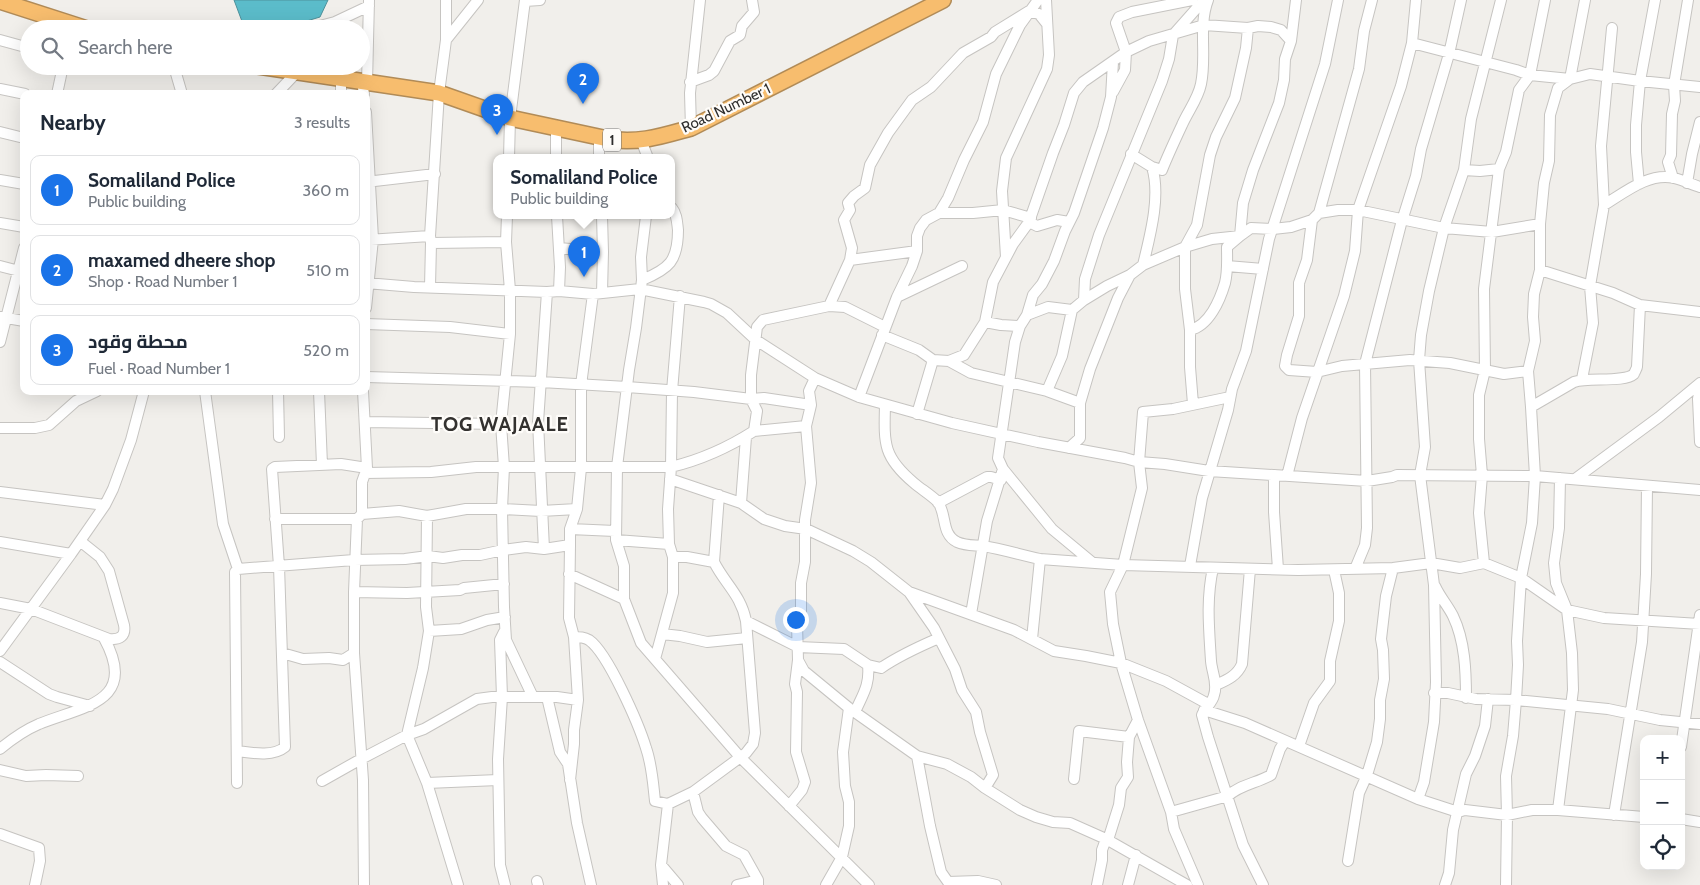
<!DOCTYPE html>
<meta charset="utf-8">
<style>
body{margin:0;font-family:Cabin,Cairo,sans-serif;background:#f2f2f3;color:#1f2937}
.controls{position:absolute;right:15px;bottom:15px;display:grid;overflow:hidden;border-radius:10px;box-shadow:0 5px 20px #0002}
.controls button{width:45px;height:45px;display:grid;place-items:center;padding:0;border:0;border-bottom:1px solid #e0e1e3;background:#fff;color:#1f2937;font:25px sans-serif}
.you{position:absolute;left:795px;top:619px;width:18px;height:18px;margin:-12px;border:4px solid #fff;border-radius:50%;background:#1a73e8;box-shadow:0 0 0 8px #1a73e833}
.badge{display:grid;place-items:center;width:32px;height:32px;border-radius:50%;background:#1a73e8;color:#fff;font-size:16px;font-weight:700}
.pin{position:absolute;translate:-50% -41px;filter:drop-shadow(0 1px 2px #0008)}
.pin::after{content:'';position:absolute;top:26px;width:18px;height:15px;background:inherit;clip-path:polygon(0 0,100% 0,50% 100%)}
.popup{position:absolute;left:493px;top:154px;width:182px;height:65px;box-sizing:border-box;display:grid;place-content:center;border-radius:10px;background:#fff;filter:drop-shadow(0 1px 4px #0005);font-size:16px;white-space:nowrap;color:#747a83}
.popup b{font-size:19px;color:#1f2937}
.popup::after{content:'';position:absolute;left:50%;top:100%;margin-left:-10px;border:10px solid transparent;border-top-color:#fff}
.list{margin:0;padding:0;list-style:none}
h2{display:flex;justify-content:space-between;align-items:center;height:65px;margin:0;padding:0 20px;font-size:21px}
h2 small{font-size:16px;font-weight:400;color:#747a83}
.list li{display:grid;grid-template-columns:32px 1fr auto;gap:15px;align-items:center;box-sizing:border-box;height:70px;margin:0 10px 10px;padding:0 10px;border:1px solid #e0e1e3;border-radius:10px}
.list b{display:block;font-size:19px;white-space:nowrap}
.list p{margin:0;font-size:16px;white-space:nowrap;color:#747a83}
.list em{font-size:16px;font-style:normal;color:#747a83}
.icon{flex:none;width:28px;height:28px;fill:none;stroke:currentColor;stroke-width:2;stroke-linecap:round;stroke-linejoin:round}
.map{position:relative;flex:none;width:1700px;height:885px;overflow:hidden}
.search{position:absolute;background:#fff;box-shadow:0 5px 20px #0002;left:20px;top:20px;width:350px;height:55px;display:flex;align-items:center;gap:12px;box-sizing:border-box;padding:0 18px;border-radius:28px;color:#747a83;font-size:19px}
.panel{position:absolute;background:#fff;box-shadow:0 5px 20px #0002;left:20px;top:90px;width:350px;height:305px;border-radius:10px}
.map>svg:first-child{display:block}
.water{fill:#5bbcca;stroke:#4e919b}
.lines{fill:none;stroke-linecap:round;stroke-linejoin:round}
.minor-casing{stroke:#c6c4c1;stroke-width:12}
.highway-casing{stroke:#b18b57;stroke-width:18}
.minor{stroke:#fff;stroke-width:10}
.highway{stroke:#f7bd6e;stroke-width:15}
.labels{text-anchor:middle;stroke-width:4.5;stroke-linejoin:round;paint-order:stroke}
.shield{fill:#fefcf9;stroke:#6d6c6a;stroke-width:1}
.shield-label{font-size:14px;font-weight:bold;fill:#2f2e2d}
.street-label{font-size:15px;fill:#2f2e2d;stroke:#fefcf9}
.district-label{font-size:20px;font-weight:bold;letter-spacing:1px;fill:#33312f;stroke:#fefcf9}
</style>
<div class="map">
<svg width="1700" height="885" viewBox="0 0 1700 885">
<rect width="100%" height="100%" fill="#f1efeb"/>
<path class="water" d="M234,0H328L320,17L300,23L292,28L243,24Z"/>
<g class="lines">
<defs>
<path id="minor" d="M446,0V40
M1372,0L1364,31L1359,69L1319,213L1312,220L1307,260L1299,283V316L1287,355L1285,366L1289,370L1317,372L1342,366L1410,360L1450,363L1504,374L1528,371L1531,407L1574,382C1588,377 1624,383 1634,374C1634,373 1637,368 1637,367L1640,305
M1585,0L1570,79L1558,88L1550,115L1549,161L1544,183L1540,224V270L1613,293L1640,305L1700,312
M525,1L540,0
M308,29L335,22L369,6
M0,40L29,48
M1291,41L1296,0
M1412,43L1516,70L1530,75L1570,79L1590,74L1640,81L1700,87
M175,70L182,94
M341,79V94
M362,82L364,94
M690,82L709,75L714,71L730,41L740,35L742,26L754,12L752,0
M367,83L369,0
M0,89L25,94
M1113,92L1125,70L1126,52L1149,41L1204,25L1248,28L1258,26L1271,27L1281,30L1291,41L1285,59L1284,80L1279,103L1253,170L1243,203L1240,236L1227,247C1227,259 1228,271 1225,283C1220,300 1209,326 1190,330
M57,94L63,66
M276,94L297,72
M366,112L373,239L366,308
M556,127V158
M691,128L690,93L700,0
M0,132L24,138
M599,137V158
M641,140L648,158
M1131,154L1152,167L1162,170C1168,155 1175,140 1182,125C1188,111 1198,99 1201,84C1207,56 1198,26 1208,0
M509,158L510,118L525,0
M1464,170L1480,171L1499,169L1506,152L1519,90L1530,75L1545,0
M1673,178L1668,162L1671,155L1672,114L1675,101L1674,85L1688,0
M0,180L24,184
M366,182L435,174
M1687,183L1692,154L1700,122
M1639,184L1636,152V125L1640,81L1655,0
M1604,205C1624,193 1649,172 1674,178C1682,180 1691,184 1700,187
M939,213H973L1003,210L1031,218
M1319,213L1338,210H1358L1444,228L1492,232L1540,224
M507,216L506,242L510,290V334L501,424L504,467L502,509L504,607L506,640L533,697
M557,216L560,267L559,291
M602,216L603,252L602,293
M1029,222L1037,226L1057,220L1069,222
M0,223L24,227
M430,236L439,93L446,40L478,0
M367,240L430,236L431,243L506,242
M559,248L603,252
M1006,257L1002,191L1006,158L1047,69L1049,55L1046,0
M850,260L917,251
M1143,265C1150,236 1161,196 1152,167
M0,266L23,272
M1227,266L1263,269
M642,280C669,269 678,261 678,230C677,222 677,214 672,208
M366,283L414,287L547,292L559,291L593,294L640,289L704,302L711,304L727,313L756,340L815,378L859,397L952,423L1038,442L1125,458L1139,462L1165,464L1209,471L1367,481L1392,477L1397,475L1535,476L1700,490
M430,287L431,243
M897,297L962,266
M1084,300L1107,286L1130,275L1143,265L1185,247L1212,239L1240,236L1251,228L1273,229L1291,227L1312,220
M829,306L850,260L852,248L844,220L850,210L848,203L854,196L865,188L870,165L888,133L912,100L931,87L963,53L991,37L995,32L1029,11L1039,14L1047,24
M1027,315L1048,307L1072,310
M1,317L24,321
M985,322L1001,325L1020,326
M366,324L450,327L510,334
M882,335L919,350L933,360L949,361L971,373L1047,391L1080,403
M0,342L24,248
M949,361L964,355L985,322L993,282L1013,244L1029,222L1053,153L1064,125L1074,93L1083,82L1126,52L1116,23L1119,17L1132,12L1192,0
M1528,371L1535,341L1533,317L1534,294L1540,270
M366,377L541,382L627,387L694,392L751,399L764,398L811,405
M1582,379L1593,323L1590,286L1604,205L1601,146L1612,28
M1700,388L1698,399L1700,442
M205,391L223,524L238,569
M278,391L279,437
M319,391L322,465
M363,391L367,468L362,482V514L357,519L354,592V653L363,780L364,885
M1047,391L1062,356L1072,310L1084,300L1085,279L1099,235L1162,81L1169,59L1173,35L1204,0
M859,397L897,297L912,266L917,251V236L920,228L926,220L939,213L948,198L964,160L983,122L996,74L1020,25L1038,0
M1193,404L1190,367V330L1185,289V247L1197,225L1210,155L1216,137L1235,98L1246,48L1248,28
M885,405C884,444 883,457 914,483C921,489 931,495 938,502C947,515 941,534 957,542C966,546 974,545 983,546C1002,549 1021,555 1040,559
M917,414L933,360
M365,422L501,424
M0,428H35L49,425L76,401L97,391
M754,431L806,426
M1069,448L1080,438V403L1090,369L1118,298L1130,275
M365,473L431,472L476,467H671C700,460 729,447 754,431L757,411L751,399V375L757,327L763,320L829,306L845,307L885,327
M1274,475V512L1278,569
M1287,476L1302,418L1344,296L1355,251L1358,210L1401,86L1412,43L1416,0
M670,479L741,503L764,519L785,526L806,529L853,551L871,562L909,592L934,628L955,669L962,690L976,712L980,732L993,775L985,788
M1575,479L1659,417L1700,383
M0,492L105,505
M741,503L746,437
M938,503L987,477H991L1001,480
M362,514L399,511L427,516L466,509H502L541,511L577,509
M427,516L426,607L429,631L423,668L407,735L427,783L458,885
M275,519H357
M570,529L615,531
M616,540L669,544
M0,542L71,554
M544,549L538,422L547,292
M673,557H687L714,562C725,584 741,595 746,621L798,647L844,649L868,665
M714,562L719,495
M1093,563L1052,529L1003,469L998,458L1015,342L1020,326L1027,315L1033,295L1042,284L1054,261L1065,231L1074,213L1103,128L1111,97L1113,62
M1484,563L1479,513L1482,475L1479,439V395L1485,370L1484,289L1499,169
M1190,566L1202,498L1228,410L1232,389L1246,351L1269,239L1325,64L1338,0
M1213,568C1206,600 1209,628 1211,661C1212,673 1218,683 1214,695C1213,702 1205,708 1202,715L1208,737L1243,845L1263,885
M1355,569L1365,545L1367,528L1365,364L1401,224L1416,176L1421,149L1449,54L1461,0
M569,574L624,599L641,643L740,757L869,885
M1435,586C1440,597 1448,606 1453,616C1465,641 1466,671 1466,698
M354,592L407,593L460,590L464,588L504,584
M909,592L1014,630L1054,651L1086,656L1121,663L1166,681L1208,704
M624,599V566L616,540L617,467L629,370L636,328L642,280L641,257L646,216
M0,603L31,609L109,639C120,640 126,636 124,625L109,571L100,557L80,541
M971,614L987,521L1003,469
M429,631L461,629L487,620L505,617
M504,632L500,640L502,697L498,759L500,865L505,885
M662,634L680,636L707,642L747,638
M574,637C580,637 584,637 589,640C608,653 639,725 646,748C652,765 653,783 655,801L668,804L661,865L663,885
M1032,639L1040,559L1123,565L1298,570L1393,568L1431,563L1460,568L1484,563L1521,578L1567,610L1604,618L1700,624
M0,651L71,554L105,505L113,489L131,440L144,391
M282,653L303,659L329,658L343,660L354,653
M655,659L673,593V557L669,544L668,509L671,467L672,391L680,296
M798,660L804,671L849,708L917,756L947,764L971,777L985,788L1020,810L1036,817L1053,822L1070,823L1106,839L1187,885
M0,662L49,694L57,697L90,706
M1216,685C1227,680 1237,676 1242,664L1250,569
M1434,693H1448L1476,699L1516,700L1608,709L1660,720L1700,724
M547,697L560,752L568,764L577,823L591,885
M1204,710L1245,723L1418,799L1458,812L1465,810L1507,815L1532,810H1558L1644,817
M855,712C863,694 870,685 868,665L881,668C900,655 918,647 939,638
M1299,746L1314,703L1330,681V661L1339,621V593L1334,570
M1681,747L1700,615
M0,749C12,739 25,730 39,724C84,706 139,702 104,638
M237,751C252,753 273,757 285,747L279,566L272,469L275,467L341,464L367,468
M917,756L930,826L941,872L948,882L978,881L996,885
M0,770L26,776L46,775L78,776
M1074,779L1079,731L1129,737
M570,780L574,744V730L578,700L574,637L569,618L570,545V529L577,509L581,468V385L593,294
M322,781L361,759L407,735L424,729L477,699L492,697H557L578,700
M237,783L235,572L238,569L354,560L405,559L428,556L443,558L462,555H480L503,550L526,547L544,549L570,545
M427,783L498,780
M693,792L698,812L702,818L726,846L744,855L758,880V885
M1418,799L1424,782L1434,722L1436,682L1434,585L1420,475L1425,447L1419,360L1421,335L1429,291L1444,228L1464,170L1471,119L1501,0
M668,804L693,792L746,753L753,744L755,733L746,621
M789,806L802,790L805,782L796,752L797,692L795,684L798,660L797,624L801,611V583L805,562V520L811,483L806,426L811,405L809,391L815,378
M1558,810L1573,690L1572,653L1567,610L1556,583L1554,563L1559,528L1560,478
M1171,812L1228,796C1239,785 1257,783 1271,775L1280,749L1285,741
M1614,815L1642,642L1646,574L1647,486
M1681,819L1700,822
M0,834L39,848L40,861L35,885
M1108,840L1119,805L1121,788L1128,777L1127,762L1129,737L1138,720
M1348,861L1359,793L1367,775L1377,742L1380,719V700L1384,679L1383,650L1381,639L1386,596L1393,568
M661,865L678,885
M537,881L538,885
M737,885L758,880
M826,885L842,857L849,826V802L845,786L843,752L849,708
M1097,885L1102,860V850L1106,839
M1128,885L1136,855
M1198,885L1174,829L1171,812L1138,720L1121,663L1113,624L1110,592L1123,565L1142,488L1139,462L1143,412L1173,409L1230,397
M1445,885L1449,873L1453,830L1466,774L1475,756L1485,726L1488,699
M1506,885L1507,815L1506,776L1513,736L1516,700L1518,665L1517,641L1521,578L1532,523L1535,476L1531,407"/>
<path id="highway" d="M0,1L87,29
M258,66L439,93L510,118L608,139C639,144 662,136 691,128L943,0"/>
</defs>
<use href="#minor" class="minor-casing"/>
<use href="#highway" class="highway-casing"/>
<use href="#minor" class="minor"/>
<use href="#highway" class="highway"/>
</g>
<g class="labels">
<rect class="shield" x="603" y="128.5" width="18" height="23" rx="4"/>
<g class="shield-label">
<text x="612" y="145">1</text>
</g>
<g class="street-label">
<text transform="translate(726 108) rotate(-25)" y="5">Road Number 1</text>
</g>
<g class="district-label">
<text x="500" y="431">TOG WAJAALE</text>
</g>
</g>
</svg>
<div class="controls">
<button>+</button>
<button>−</button>
<button><svg class="icon" aria-label="locate" viewBox="0 0 24 24"><circle cx="12" cy="12" r="6"/><path d="M12 2v4M12 18v4M2 12h4M18 12h4"/></svg></button>
</div>
<div class="you"></div>
<div class="pin badge" style="left:584px;top:277px">1</div>
<div class="popup"><b>Somaliland Police</b>Public building</div>
<div class="pin badge" style="left:583px;top:104px">2</div>
<div class="pin badge" style="left:497px;top:135px">3</div>
<div class="search"><svg class="icon" aria-label="search" viewBox="0 0 24 24"><circle cx="10" cy="10" r="6"/><path d="M15 15l6 6"/></svg>Search here</div>
<section class="panel">
<h2>Nearby<small>3 results</small></h2>
<ul class="list">
<li><span class="badge">1</span><div><b>Somaliland Police</b><p>Public building</p></div><em>360 m</em></li>
<li><span class="badge">2</span><div><b>maxamed dheere shop</b><p>Shop · Road Number 1</p></div><em>510 m</em></li>
<li><span class="badge">3</span><div><b>محطة وقود</b><p>Fuel · Road Number 1</p></div><em>520 m</em></li>
</ul>
</section>
</div>
